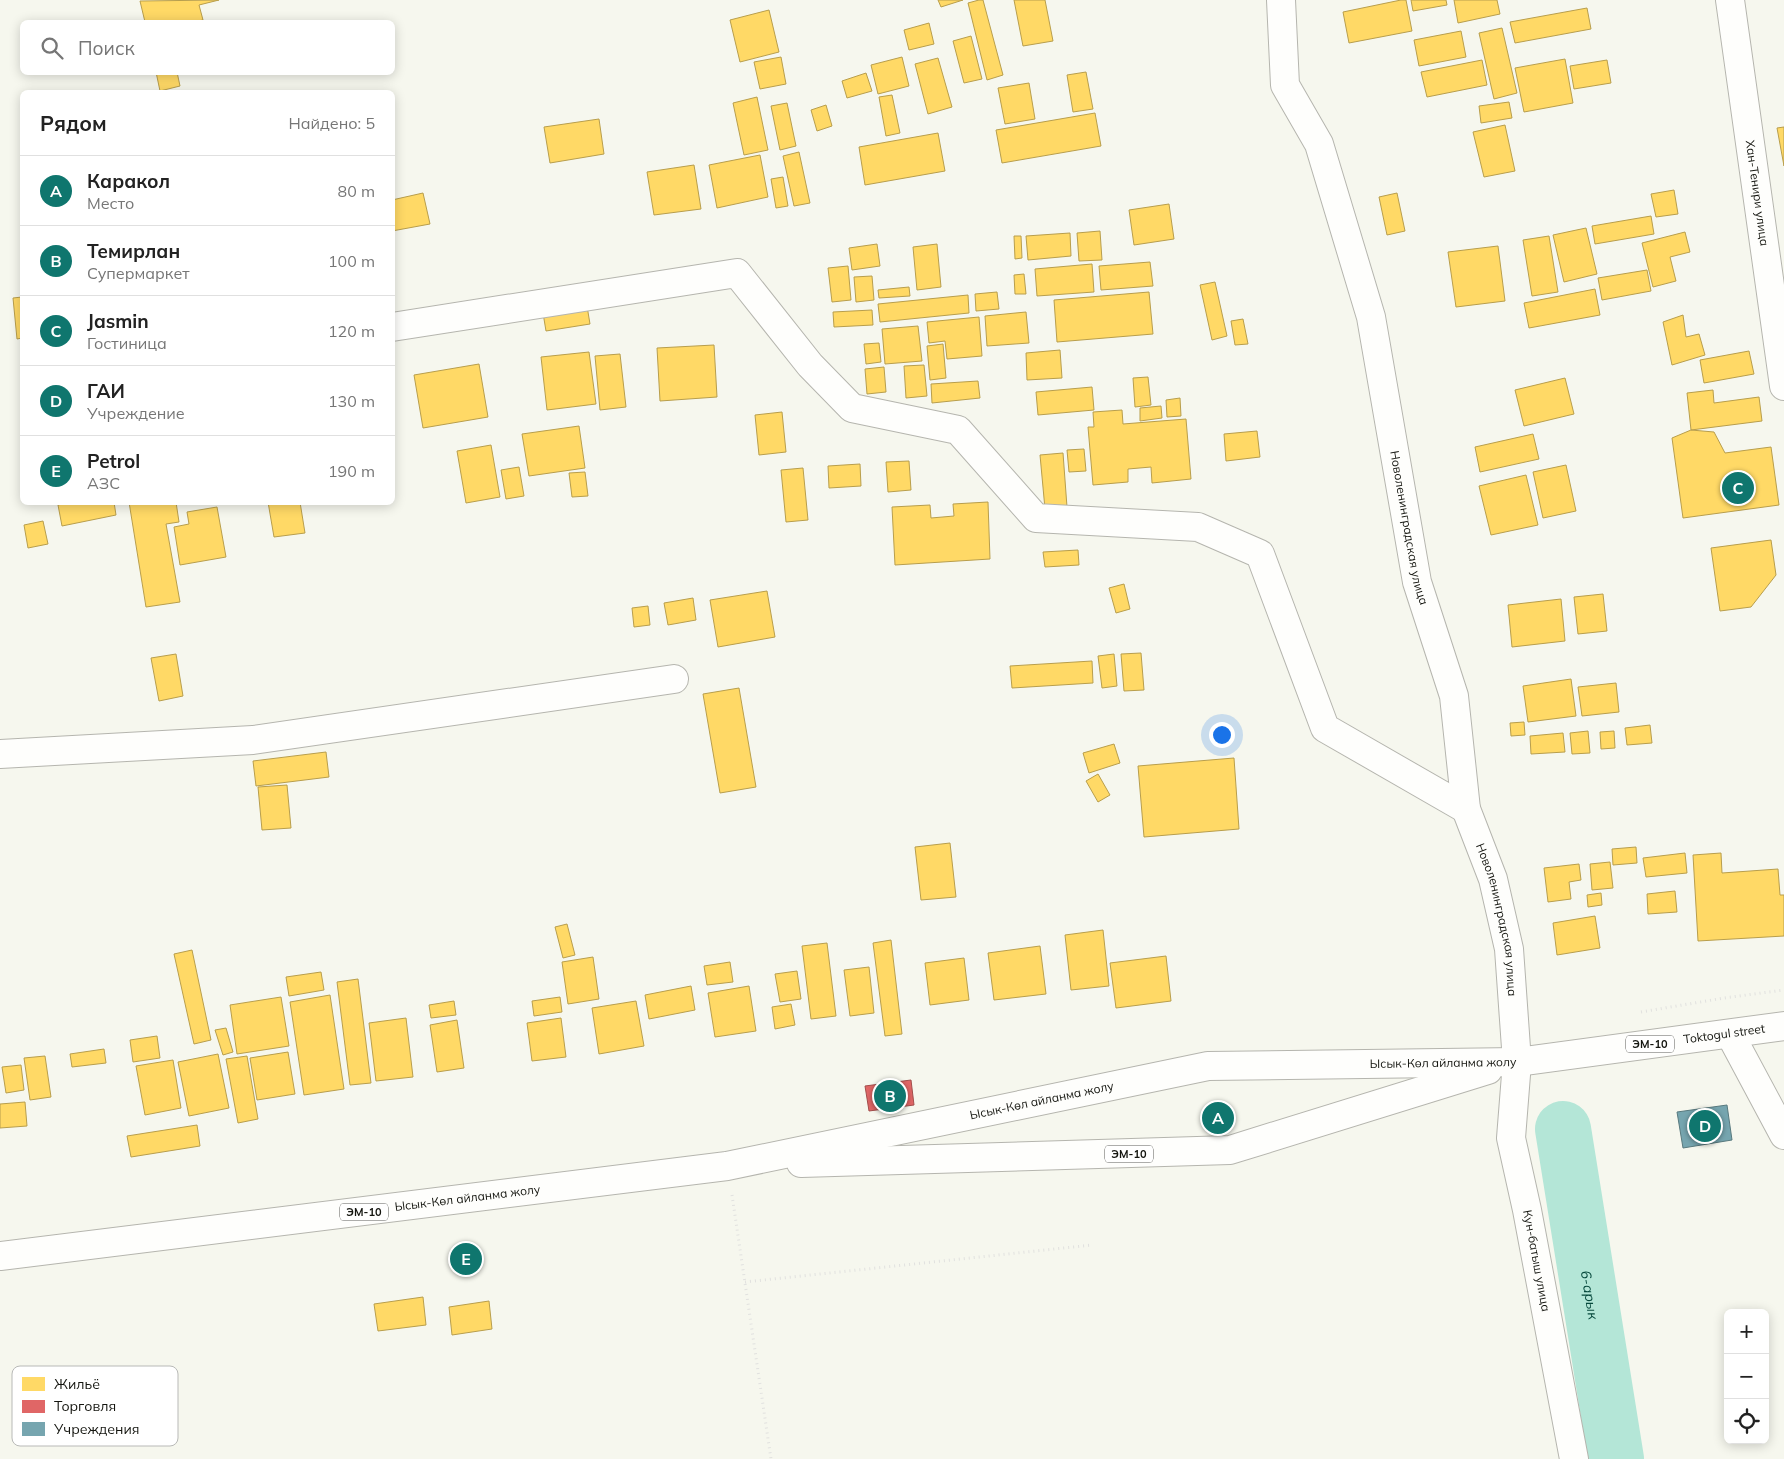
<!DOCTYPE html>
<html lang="ru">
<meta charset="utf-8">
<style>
body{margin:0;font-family:Mulish,sans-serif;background:#f2f2f2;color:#222}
.controls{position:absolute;right:15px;bottom:15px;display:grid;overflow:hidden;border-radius:8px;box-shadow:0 2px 12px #0003}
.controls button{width:45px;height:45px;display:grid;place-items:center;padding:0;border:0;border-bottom:1px solid #e0e0e0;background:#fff;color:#222;font:25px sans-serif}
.you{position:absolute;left:1221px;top:734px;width:18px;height:18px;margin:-12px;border:4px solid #fff;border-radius:50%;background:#1a73e8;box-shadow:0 0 0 8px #1a73e833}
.badge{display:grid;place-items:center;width:32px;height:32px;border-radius:50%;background:#0f766e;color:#fff;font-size:16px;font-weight:700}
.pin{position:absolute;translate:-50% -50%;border:2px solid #fff;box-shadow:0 1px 5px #0006}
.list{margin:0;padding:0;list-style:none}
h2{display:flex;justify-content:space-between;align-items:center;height:65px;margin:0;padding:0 20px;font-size:21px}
h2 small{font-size:16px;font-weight:400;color:#767676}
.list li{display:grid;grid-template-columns:32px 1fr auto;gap:15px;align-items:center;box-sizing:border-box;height:70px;padding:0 20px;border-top:1px solid #e0e0e0}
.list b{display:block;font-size:19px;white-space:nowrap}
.list p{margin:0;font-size:16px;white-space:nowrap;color:#767676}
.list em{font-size:16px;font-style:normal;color:#767676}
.icon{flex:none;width:28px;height:28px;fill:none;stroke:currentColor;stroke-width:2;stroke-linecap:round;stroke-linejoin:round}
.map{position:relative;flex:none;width:1784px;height:1459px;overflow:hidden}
.search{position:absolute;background:#fff;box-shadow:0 2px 12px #0003;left:20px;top:20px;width:375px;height:55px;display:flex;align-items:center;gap:12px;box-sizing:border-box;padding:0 18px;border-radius:8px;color:#767676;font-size:19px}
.panel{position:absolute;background:#fff;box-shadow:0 2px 12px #0003;left:20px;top:90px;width:375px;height:415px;border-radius:8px}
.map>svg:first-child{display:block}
.homes{fill:#ffd966;stroke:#b89e4c}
.shops{fill:#e06666;stroke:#a34e4c}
.public{fill:#76a5af;stroke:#597a7f}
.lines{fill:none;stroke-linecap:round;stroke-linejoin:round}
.river{stroke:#b4e6d7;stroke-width:56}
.street-casing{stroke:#b5b5ae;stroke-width:30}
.highway-casing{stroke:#b5b5ae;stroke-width:30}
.path{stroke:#e1e1df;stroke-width:3;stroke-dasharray:1 4;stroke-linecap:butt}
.street{stroke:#fefefc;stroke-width:28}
.highway{stroke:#fefefc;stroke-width:28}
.labels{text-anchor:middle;stroke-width:5;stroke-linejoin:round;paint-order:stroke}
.shield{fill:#fff;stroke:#5a5b57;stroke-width:1}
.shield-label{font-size:11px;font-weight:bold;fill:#14150f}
.street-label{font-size:12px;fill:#14150f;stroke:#fff}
.water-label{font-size:14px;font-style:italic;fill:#07493d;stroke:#fff}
.key{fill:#fff;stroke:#b8b9b7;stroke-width:1}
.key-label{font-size:14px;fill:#14150f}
</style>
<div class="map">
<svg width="1784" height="1459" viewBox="0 0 1784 1459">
<rect width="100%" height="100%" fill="#f6f7ee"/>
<path class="homes" d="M219,0L199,5L203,20L192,22H145L140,1Z
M938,0H963L941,7Z
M979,0H983L1003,75L987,80L968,3Z
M1014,0H1045L1053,41L1023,46Z
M1401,0H1406L1412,31L1349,43L1343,12Z
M1411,0H1446L1447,5L1413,11Z
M1454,0H1497L1500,14L1458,23Z
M1587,8L1591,29L1515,43L1510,22Z
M769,10L779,52L740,62L730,20Z
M929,23L934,44L909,50L904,30Z
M1502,28L1517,93L1494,99L1479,33Z
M1461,31L1466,57L1419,66L1414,40Z
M971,36L982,79L964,83L953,41Z
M781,57L786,84L760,89L754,62Z
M902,57L909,86L878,94L871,65Z
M938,58L952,107L928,114L915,64Z
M1565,59L1573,103L1524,112L1515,68Z
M1482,60L1487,85L1427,97L1421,72Z
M1607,60L1611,83L1574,89L1570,66Z
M156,72H177L180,86L160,91Z
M1086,72L1093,109L1073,112L1067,75Z
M866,73L872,91L847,98L842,81Z
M1029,83L1035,119L1005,124L998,88Z
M892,95L900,133L886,136L879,97Z
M757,97L768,150L744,155L733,103Z
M1509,102L1512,118L1481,123L1479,106Z
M787,103L796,146L780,150L771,106Z
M826,105L832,126L817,131L811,110Z
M1095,113L1101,146L1002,163L996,130Z
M599,119L604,154L550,163L544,127Z
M1505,125L1515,171L1484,177L1473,132Z
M1784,127V166L1777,128Z
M938,133L945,171L865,185L859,147Z
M799,152L810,203L794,206L783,156Z
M760,155L768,197L717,208L709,165Z
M694,165L701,209L654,215L647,172Z
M783,177L788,206L776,208L771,179Z
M1674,190L1678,214L1656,217L1651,194Z
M423,193L430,224L392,231V200Z
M1397,193L1405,231L1387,235L1379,197Z
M1169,204L1174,239L1134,245L1129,210Z
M1651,216L1654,234L1595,244L1592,226Z
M1586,228L1597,274L1564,282L1553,235Z
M1100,231L1102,260L1079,261L1077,233Z
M1685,232L1690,252L1670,257L1676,281L1653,287L1642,243Z
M1070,233L1071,256L1028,260L1026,236Z
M1014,236H1021L1022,258L1015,259Z
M1549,236L1558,292L1532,296L1523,240Z
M877,244L880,266L852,270L849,248Z
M937,244L941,287L917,290L913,247Z
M1498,246L1505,301L1456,307L1448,252Z
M1150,262L1153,286L1101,290L1099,266Z
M1092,264L1094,292L1037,296L1035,269Z
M848,266L851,300L832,302L828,268Z
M1647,270L1651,291L1602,300L1598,278Z
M1024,274L1026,294H1015L1014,275Z
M872,276L874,300L856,302L854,277Z
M1215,282L1227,336L1212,340L1200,285Z
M909,287L910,296L879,298L878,290Z
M1595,289L1600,315L1529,328L1524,303Z
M997,292L999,309L976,311L975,294Z
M1149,292L1153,334L1057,342L1054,300Z
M968,295L969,313L880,322L878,304Z
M22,297V338L17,339L13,298Z
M587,306L590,324L546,331L543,313Z
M872,310L873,325L834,327L833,312Z
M1026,312L1029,343L987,346L985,316Z
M1683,315L1686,337L1699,334L1705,355L1672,365L1663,322Z
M979,317L982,356L947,359L945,341L929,343L927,322Z
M1243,319L1248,344L1235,345L1231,321Z
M918,326L922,361L885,364L882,329Z
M879,343L881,362L866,364L864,344Z
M943,344L946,378L930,380L927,346Z
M714,345L717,397L660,401L657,348Z
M1060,350L1062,378L1027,380L1026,353Z
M1749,351L1754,374L1704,383L1700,360Z
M589,352L596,404L547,410L541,357Z
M620,354L626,407L600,410L595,356Z
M479,364L488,417L423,428L414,375Z
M924,365L927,396L906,398L904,366Z
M884,367L886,392L867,394L865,369Z
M1148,377L1151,405L1135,407L1133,378Z
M1565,378L1574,414L1524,426L1515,390Z
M978,381L980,398L932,403L931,384Z
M1092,387L1094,410L1038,415L1036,392Z
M1713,390L1714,403L1759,397L1762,421L1691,430L1687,393Z
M1180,398L1181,416L1167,417L1166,400Z
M1161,406L1162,418L1140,421V408Z
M1122,410L1123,424L1186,419L1191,479L1152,483L1151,467L1128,469V482L1093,485L1088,427H1094L1093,412Z
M782,412L786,452L759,455L755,415Z
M579,426L585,468L529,476L522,434Z
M1691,430L1714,432L1725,453L1771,447L1779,505L1683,518L1672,438Z
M1257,431L1260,457L1226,461L1224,434Z
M1533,434L1539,459L1480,472L1475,447Z
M491,445L500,497L466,503L457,451Z
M1084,449L1086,471L1069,472L1067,450Z
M1063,453L1067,507L1045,509L1040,455Z
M909,461L911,490L888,492L886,462Z
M860,464L861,486L829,488L828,466Z
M1566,465L1576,511L1543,518L1533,472Z
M519,467L524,496L506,499L501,470Z
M803,468L808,520L786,522L781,470Z
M585,472L588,496L572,497L569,473Z
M1526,475L1538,525L1491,535L1479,486Z
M70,502H114L116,515L62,526L58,505Z
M129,502H176L179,522L166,524L180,602L146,607Z
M268,502H300L305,533L274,537Z
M988,502L990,559L895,565L892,507L930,505L931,518L954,516L953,504Z
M217,507L226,557L180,565L174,527L189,524L187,512Z
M43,521L48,544L28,548L24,525Z
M1771,540L1776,575L1751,607L1720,611L1711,548Z
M1078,550L1079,565L1045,567L1043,552Z
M1124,584L1130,609L1116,613L1109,588Z
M767,591L775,637L718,647L710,600Z
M1603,594L1607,631L1578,634L1574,597Z
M693,598L696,620L668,625L664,603Z
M1561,599L1565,641L1512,647L1508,605Z
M648,606L650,625L634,627L632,608Z
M1141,653L1144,690L1124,691L1121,654Z
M176,654L183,696L159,701L151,658Z
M1114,654L1117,686L1102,688L1098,656Z
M1092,661L1093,683L1012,688L1010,666Z
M1571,679L1576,716L1528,722L1523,686Z
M1616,683L1619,712L1582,716L1578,687Z
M739,688L756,787L720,793L703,694Z
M1524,722L1525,735L1511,736L1510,723Z
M1650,725L1652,743L1627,745L1625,728Z
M1588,731L1590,753L1572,754L1570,733Z
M1614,731L1615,748L1601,749L1600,732Z
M1563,733L1565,752L1531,754L1530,736Z
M1114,744L1120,763L1089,773L1083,753Z
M326,752L329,777L256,786L253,761Z
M1234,758L1239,829L1144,837L1138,766Z
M1098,774L1110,795L1098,802L1086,781Z
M287,785L291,828L262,830L258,787Z
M950,843L956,897L921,900L915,847Z
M1636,847L1637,863L1613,865L1612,849Z
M1685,853L1687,873L1646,877L1643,858Z
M1721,853L1722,873L1778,869L1780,895H1784V936L1698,941L1693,855Z
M1610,862L1613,888L1592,890L1590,864Z
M1579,864L1581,880L1569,882L1571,899L1548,902L1544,868Z
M1675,891L1677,912L1648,914L1647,894Z
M1601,893L1602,905L1588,907L1587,895Z
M1595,916L1600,948L1557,955L1553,923Z
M567,924L575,955L563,958L555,927Z
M1103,930L1109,986L1071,990L1065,935Z
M891,940L902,1034L885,1036L873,943Z
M827,943L836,1016L811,1019L802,946Z
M1040,946L1046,994L994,1000L988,953Z
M192,950L211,1040L194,1044L174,954Z
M1166,956L1171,1001L1116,1008L1110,963Z
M593,957L599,999L568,1004L562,962Z
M964,958L969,1000L930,1005L925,963Z
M730,962L733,982L707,985L704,966Z
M869,967L874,1013L850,1016L844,970Z
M797,971L801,999L780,1002L775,974Z
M321,972L324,990L289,996L286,977Z
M358,979L371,1083L350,1085L337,982Z
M691,986L695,1010L649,1019L645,995Z
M749,986L756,1031L715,1037L708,993Z
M330,995L344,1089L304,1095L290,1002Z
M281,997L289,1046L237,1054L230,1005Z
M560,997L562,1012L534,1016L532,1001Z
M454,1001L456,1015L431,1018L429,1005Z
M636,1001L644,1046L599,1054L592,1008Z
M791,1004L795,1025L775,1029L772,1007Z
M406,1018L413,1077L376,1081L369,1023Z
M561,1018L566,1057L532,1061L527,1023Z
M457,1020L464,1068L437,1072L430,1025Z
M226,1028L233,1052L223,1055L215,1030Z
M157,1036L160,1058L133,1062L130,1040Z
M104,1049L106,1063L72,1067L70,1054Z
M288,1052L295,1094L257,1100L250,1058Z
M218,1054L229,1108L189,1116L178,1062Z
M45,1056L51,1097L30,1100L24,1058Z
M247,1056L258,1119L238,1123L226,1059Z
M173,1060L181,1108L145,1115L136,1066Z
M21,1065L24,1090L6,1093L2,1067Z
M25,1102L27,1126L0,1128V1104Z
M197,1125L200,1146L131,1157L127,1136Z
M423,1297L426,1325L378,1331L374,1304Z
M489,1301L492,1329L452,1335L449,1307Z"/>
<path class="shops" d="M911,1080L914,1105L869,1111L865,1086Z"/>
<path class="public" d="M1727,1105L1732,1140L1683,1148L1677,1112Z"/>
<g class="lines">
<path class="river" id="s1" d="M1563,1129L1616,1459"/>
<defs>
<g id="street">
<path id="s2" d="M1281,0L1285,85L1319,144L1371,317L1417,582L1454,696L1466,809L1493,879L1509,949L1517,1062L1511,1138L1527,1210L1574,1459"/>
<path id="s3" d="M1730,0L1784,386"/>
<path d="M392,327L737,273L810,365L852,408L958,430L1036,518L1198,527L1260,554L1325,728L1466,809"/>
<path d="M0,754L253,740L674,679"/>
<path d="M1730,1034L1784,1135"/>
</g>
<g id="highway">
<path d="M801,1163L1230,1150L1488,1070"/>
<path id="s4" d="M0,1256L727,1166L1208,1066L1517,1062L1784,1026"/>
</g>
</defs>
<use href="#street" class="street-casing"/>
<use href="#highway" class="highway-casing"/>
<path class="path" d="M1641,1012L1724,998L1784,990
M732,1195L771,1459
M745,1282L1092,1245"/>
<use href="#street" class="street"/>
<use href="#highway" class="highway"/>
</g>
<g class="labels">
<g class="shield">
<rect x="1626" y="1035.5" width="48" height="17" rx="4"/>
<rect x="1105" y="1145.5" width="48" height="17" rx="4"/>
<rect x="340" y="1203.5" width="48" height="17" rx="4"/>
</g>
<g class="shield-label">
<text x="1650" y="1048">ЭМ-10</text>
<text x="1129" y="1158">ЭМ-10</text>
<text x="364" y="1216">ЭМ-10</text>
</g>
<g class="street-label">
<text dy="4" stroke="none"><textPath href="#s3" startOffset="195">Хан-Тенири улица</textPath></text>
<text dy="4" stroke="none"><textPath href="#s2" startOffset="548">Новоленинградская улица</textPath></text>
<text dy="4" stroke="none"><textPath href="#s2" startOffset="952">Новоленинградская улица</textPath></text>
<text dy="4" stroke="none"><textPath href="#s4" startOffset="1742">Toktogul street</textPath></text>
<text dy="4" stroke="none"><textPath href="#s4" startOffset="1459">Ысык-Көл айланма жолу</textPath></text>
<text dy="4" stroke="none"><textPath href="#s4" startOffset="1054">Ысык-Көл айланма жолу</textPath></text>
<text dy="4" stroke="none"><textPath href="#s4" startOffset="471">Ысык-Көл айланма жолу</textPath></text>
<text dy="4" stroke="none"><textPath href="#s2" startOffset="1298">Кун-батыш улица</textPath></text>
</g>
<g class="water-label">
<text dy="5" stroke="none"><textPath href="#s1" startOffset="168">6-арык</textPath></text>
</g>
</g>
<rect x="12" y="1366" width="166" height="80" rx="8" class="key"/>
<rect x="22" y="1377" width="23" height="14" fill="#ffd966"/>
<rect x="22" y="1400" width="23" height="13" fill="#e06666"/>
<rect x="22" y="1422" width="23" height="14" fill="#76a5af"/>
<g class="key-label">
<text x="54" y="1389">Жильё</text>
<text x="54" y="1411">Торговля</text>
<text x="54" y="1434">Учреждения</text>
</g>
</svg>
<div class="controls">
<button>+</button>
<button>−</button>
<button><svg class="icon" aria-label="locate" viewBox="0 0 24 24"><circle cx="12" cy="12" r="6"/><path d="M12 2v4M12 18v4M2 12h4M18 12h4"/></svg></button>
</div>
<div class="you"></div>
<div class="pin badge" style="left:1218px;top:1118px">A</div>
<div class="pin badge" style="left:890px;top:1096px">B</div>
<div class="pin badge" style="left:1738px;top:488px">C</div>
<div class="pin badge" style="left:1705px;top:1126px">D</div>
<div class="pin badge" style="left:466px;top:1259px">E</div>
<div class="search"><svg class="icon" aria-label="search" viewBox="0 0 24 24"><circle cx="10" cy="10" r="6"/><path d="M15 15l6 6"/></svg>Поиск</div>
<section class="panel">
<h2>Рядом<small>Найдено: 5</small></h2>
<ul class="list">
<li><span class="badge">A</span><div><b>Каракол</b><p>Место</p></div><em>80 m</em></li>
<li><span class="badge">B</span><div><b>Темирлан</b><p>Супермаркет</p></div><em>100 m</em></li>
<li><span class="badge">C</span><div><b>Jasmin</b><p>Гостиница</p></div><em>120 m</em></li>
<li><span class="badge">D</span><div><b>ГАИ</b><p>Учреждение</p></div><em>130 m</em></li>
<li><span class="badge">E</span><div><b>Petrol</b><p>АЗС</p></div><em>190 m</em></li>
</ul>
</section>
</div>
